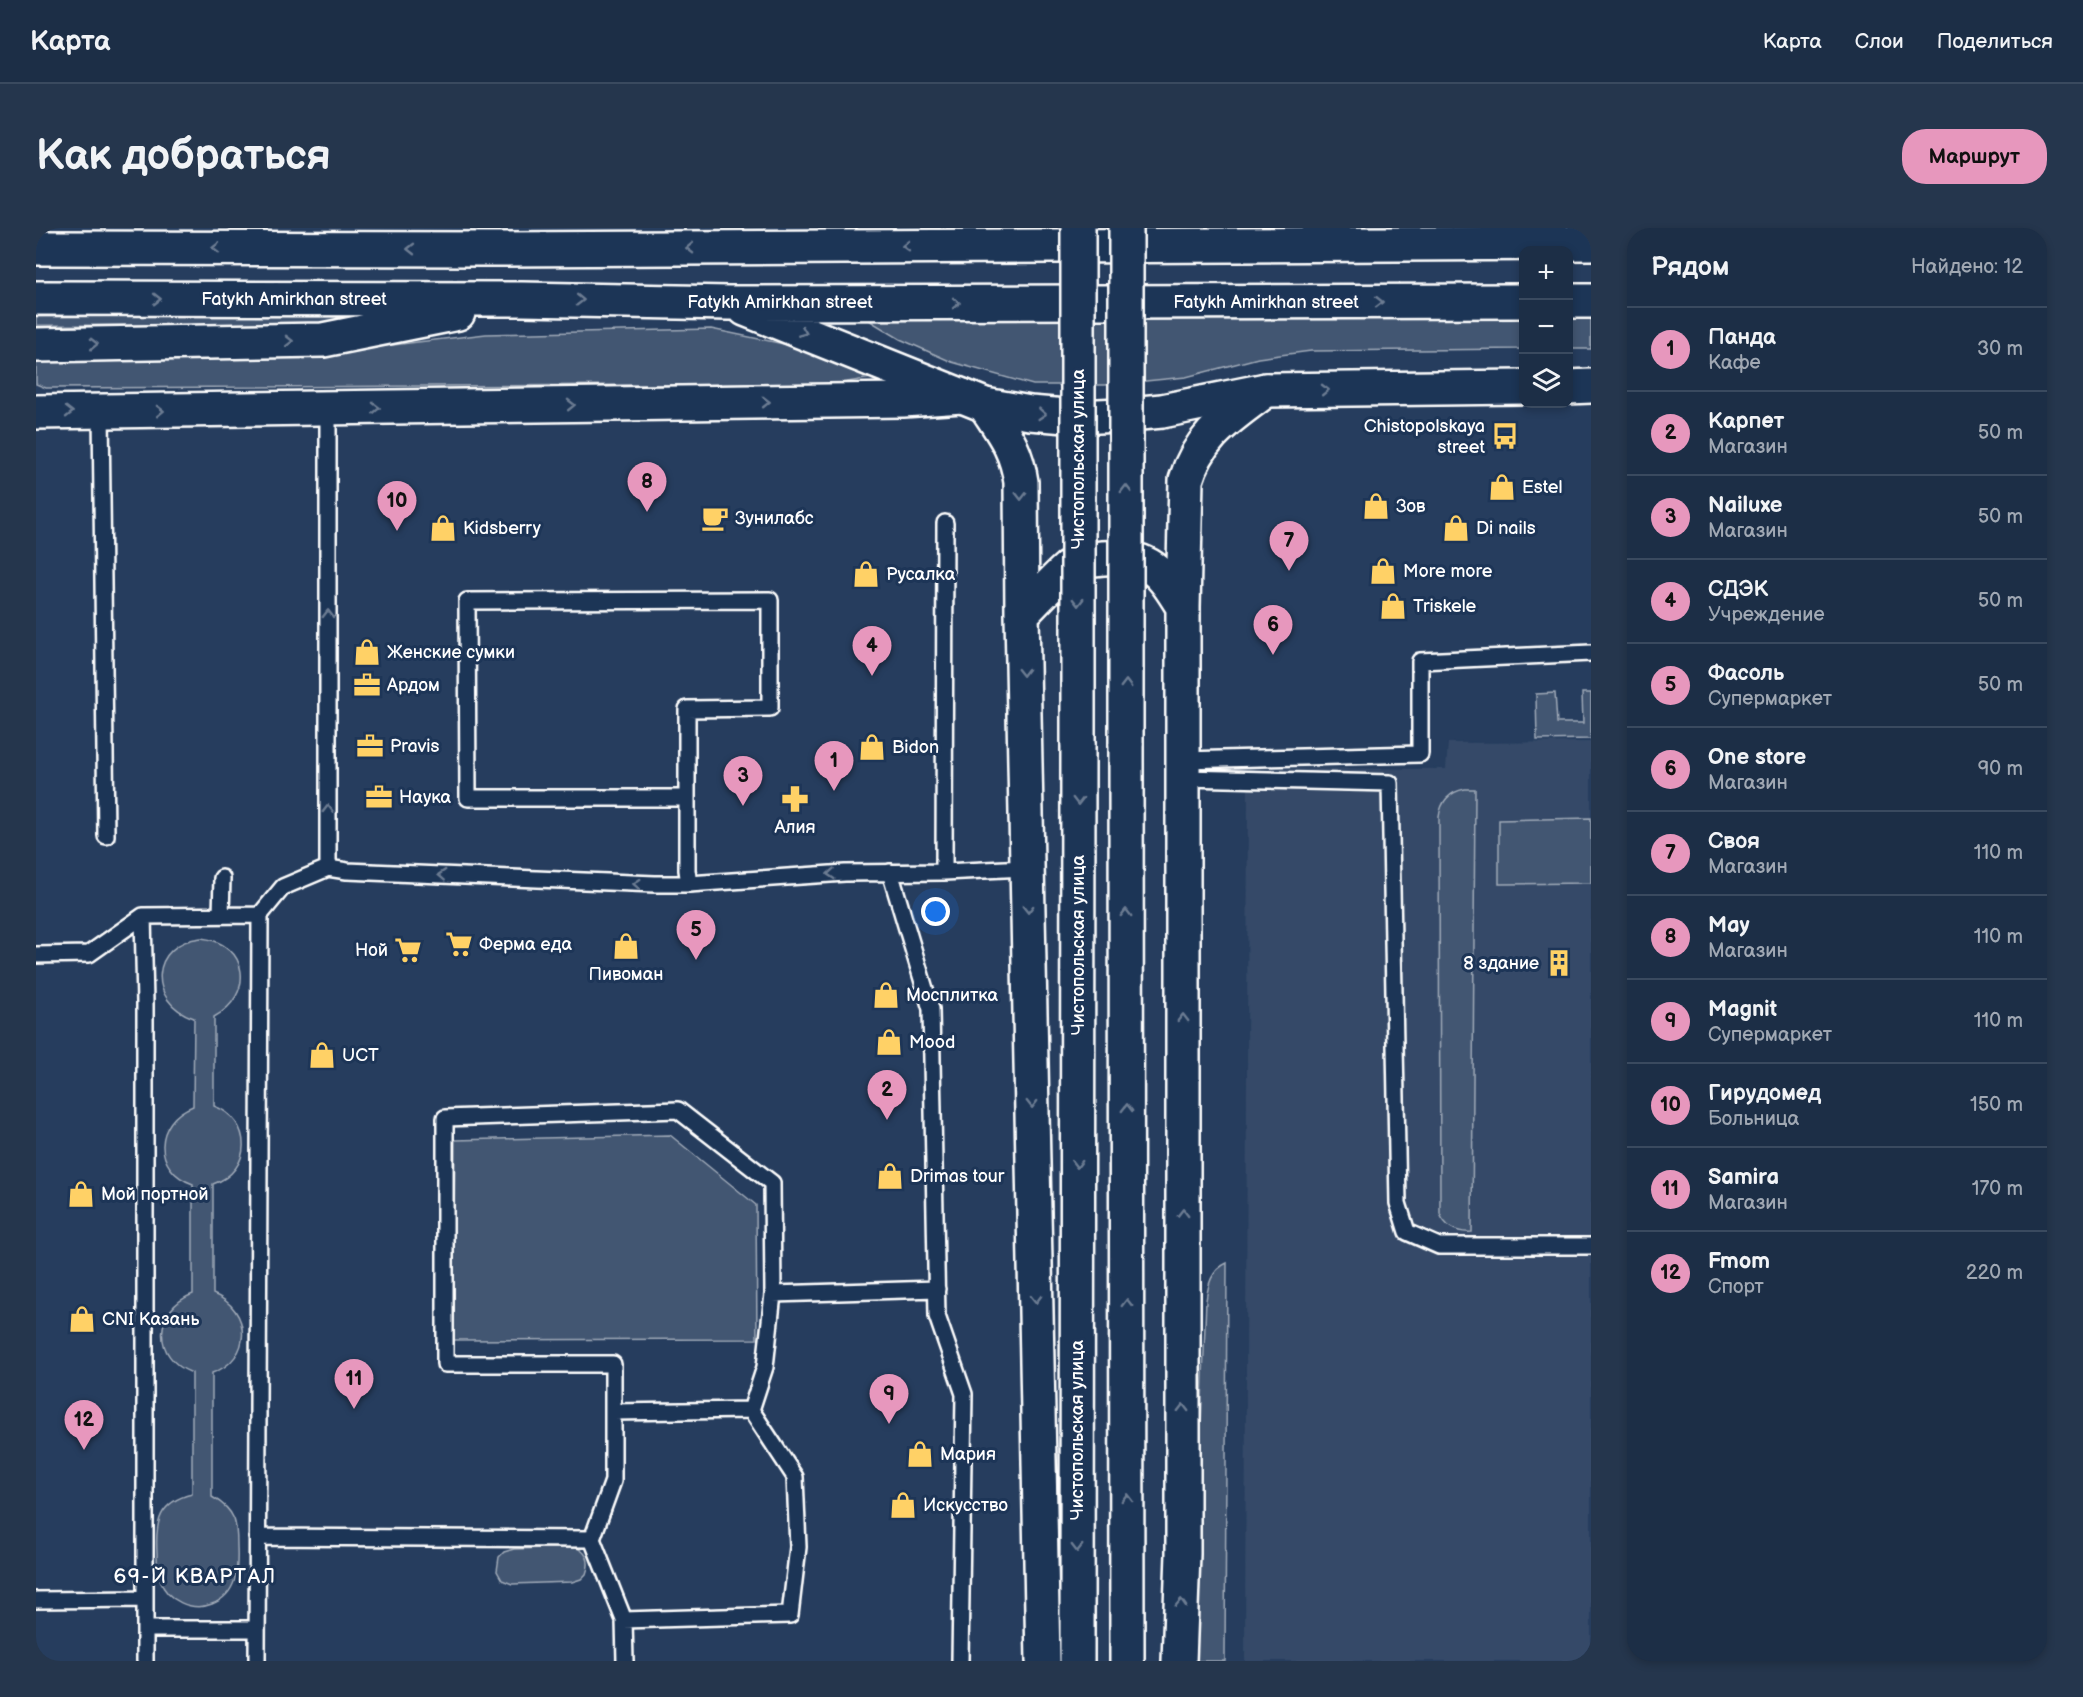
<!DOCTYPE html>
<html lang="ru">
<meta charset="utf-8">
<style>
body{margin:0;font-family:"Balsamiq Sans",sans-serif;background:#25364d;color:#f1f3f6}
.controls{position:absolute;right:18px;top:18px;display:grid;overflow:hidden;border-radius:12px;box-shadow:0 3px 9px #0003}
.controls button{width:54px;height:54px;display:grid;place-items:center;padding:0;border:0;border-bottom:2px solid #3a4a5f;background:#1c2e46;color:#f1f3f6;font:30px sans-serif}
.you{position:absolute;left:900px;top:684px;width:21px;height:21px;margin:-15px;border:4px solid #fff;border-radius:50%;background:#1a73e8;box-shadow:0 0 0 9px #1a73e833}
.badge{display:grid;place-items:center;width:39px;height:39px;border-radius:50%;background:#e797bd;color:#111;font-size:20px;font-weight:700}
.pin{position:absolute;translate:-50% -50px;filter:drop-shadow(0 2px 3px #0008)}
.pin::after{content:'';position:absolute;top:32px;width:21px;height:18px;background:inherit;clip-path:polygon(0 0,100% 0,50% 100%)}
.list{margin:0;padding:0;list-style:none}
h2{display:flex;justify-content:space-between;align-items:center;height:78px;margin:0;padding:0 24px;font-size:26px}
h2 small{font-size:20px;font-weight:400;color:#a0a8b3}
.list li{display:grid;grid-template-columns:39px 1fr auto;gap:18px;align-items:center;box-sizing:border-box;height:84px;padding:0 24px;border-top:2px solid #3a4a5f}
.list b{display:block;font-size:22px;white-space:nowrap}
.list p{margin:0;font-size:20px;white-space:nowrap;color:#a0a8b3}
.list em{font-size:20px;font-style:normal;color:#a0a8b3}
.icon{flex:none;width:33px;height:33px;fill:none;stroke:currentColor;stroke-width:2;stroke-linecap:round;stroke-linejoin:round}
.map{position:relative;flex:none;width:1555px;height:1433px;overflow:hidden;border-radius:24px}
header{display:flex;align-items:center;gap:36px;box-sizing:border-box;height:84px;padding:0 30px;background:#1c2e46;border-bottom:2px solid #3a4a5f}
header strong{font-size:28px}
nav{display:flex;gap:33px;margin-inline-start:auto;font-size:21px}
.intro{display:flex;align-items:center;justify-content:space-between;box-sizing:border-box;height:144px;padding:0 36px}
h1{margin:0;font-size:42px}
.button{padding:15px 27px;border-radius:24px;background:#e797bd;color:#111;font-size:21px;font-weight:700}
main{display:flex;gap:36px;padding:0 36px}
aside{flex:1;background:#1c2e46;border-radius:24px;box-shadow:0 3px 9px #0003}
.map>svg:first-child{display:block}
.built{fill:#344a68}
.green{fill:#425672;stroke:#a0aab8;stroke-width:1.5}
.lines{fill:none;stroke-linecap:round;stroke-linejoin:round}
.service-casing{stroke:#fff;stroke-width:20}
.secondary-casing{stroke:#fff;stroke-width:38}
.primary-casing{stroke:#fff;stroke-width:38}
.service{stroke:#1d3557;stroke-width:15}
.secondary{stroke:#1d3557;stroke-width:33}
.primary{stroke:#1d3557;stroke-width:33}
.secondary-bridge-casing{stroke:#fff;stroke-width:38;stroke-linecap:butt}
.secondary-bridge{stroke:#1d3557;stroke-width:33}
.oneway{stroke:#6c7c92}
.labels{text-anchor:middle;stroke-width:6;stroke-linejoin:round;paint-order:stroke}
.street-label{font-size:18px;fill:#fff;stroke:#1d3557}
.poi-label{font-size:18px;fill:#fff;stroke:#1d3557;text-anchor:start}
.quarter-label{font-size:21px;letter-spacing:1.5px;fill:#fff;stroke:#1d3557}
</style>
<header>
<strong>Карта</strong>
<nav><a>Карта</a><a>Слои</a><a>Поделиться</a></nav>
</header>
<div class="intro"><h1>Как добраться</h1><a class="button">Маршрут</a></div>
<main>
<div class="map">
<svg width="1555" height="1433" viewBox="0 0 1555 1433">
<rect width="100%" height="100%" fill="#263d5e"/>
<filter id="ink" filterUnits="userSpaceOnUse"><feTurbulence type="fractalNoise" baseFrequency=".0167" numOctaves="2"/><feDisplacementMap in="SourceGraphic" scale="12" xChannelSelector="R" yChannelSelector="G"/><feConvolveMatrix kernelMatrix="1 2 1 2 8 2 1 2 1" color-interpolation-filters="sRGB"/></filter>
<g filter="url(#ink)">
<path class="built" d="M1555,514V1433H1209L1212,540L1410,541L1412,515Z"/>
<path class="green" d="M821,85L1487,86V121L1275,123L1222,130L1150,149L1069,157H997L916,134L864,111Z
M317,86L280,98L0,97V89Z
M1532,86H1555V121H1533Z
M675,101L762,119L842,149L799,156L10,160L0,156V130L280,126L450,106Z
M1519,465L1521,495H1547L1546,465H1555V511L1501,512L1500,466Z
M1429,561H1439L1436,1004C1422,1005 1410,1000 1404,986L1403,589C1405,573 1413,564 1429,561Z
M1555,590V655L1463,656V592Z
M165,710C213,715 219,767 178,789V878C217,892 217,943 177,956V1066C216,1081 217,1131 176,1145V1269C185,1274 194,1281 198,1291C201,1300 201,1309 201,1318C202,1341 202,1366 176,1376C156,1384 131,1373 124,1352C121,1344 121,1334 121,1325C119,1294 123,1274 156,1266V1145C116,1130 117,1081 157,1066V956C116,942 118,893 157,878L158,790C110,774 114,715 165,710Z
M634,907L720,977L721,1111L417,1112L419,912Z
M1191,1035L1189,1433H1159L1160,1325L1170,1073C1172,1057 1175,1042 1191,1035Z
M538,1319C551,1323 555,1333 550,1346L545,1351L536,1354L476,1356L466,1352L461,1343L463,1329L468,1324L478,1321Z"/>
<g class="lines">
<defs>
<path id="service" d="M292,181V640
M65,184L70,608
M1147,532L1384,526V433L1555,425
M1147,550L1354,555L1362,975L1371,1004L1403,1018H1555
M651,570H432L431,373L734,372V480L651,481V642L653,656
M854,644L895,781L901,1088L928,1166L924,1433
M908,644L909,295
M185,687L186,650
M107,688L109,775V1433
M0,727L53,726L107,688L224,687L247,659L292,640L311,643L619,656H653L809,645L908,644L991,640
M642,882L736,955L737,1066L729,1139L715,1182L759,1249L762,1319L754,1387L588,1392L556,1311L577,1253V1136H409V890Z
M737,1066L901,1061
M577,1184L715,1182
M221,1309L556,1311
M0,1372L109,1371
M588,1392L589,1433
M109,1401H221
M221,1433L224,687"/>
<path id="secondary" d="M949,177C967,205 980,220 985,254L986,386L1007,1433
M0,184L867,172L926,168
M986,386C1001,371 1016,354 1032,340C1041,333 1056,331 1067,330C1113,326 1125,343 1147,379
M1090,515L1091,1433
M1041,1433L1042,515
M1143,1433L1147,1326V379L1150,252C1164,206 1194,190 1230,162"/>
<path id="primary" d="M0,20L459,21L1555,15
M0,70L486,71L693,75L1488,73
M1532,73H1555
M709,81L949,177L994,185L1042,189L1083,187L1126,183L1230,162L1488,159
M0,117L287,112L422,85
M1532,159L1555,158"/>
</defs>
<use href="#service" class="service-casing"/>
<use href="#secondary" class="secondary-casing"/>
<use href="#primary" class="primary-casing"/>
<use href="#service" class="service"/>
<use href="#secondary" class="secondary"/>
<use href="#primary" class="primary"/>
<defs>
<path id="secondary-bridge" d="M1042,0V515
M1090,0V515"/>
</defs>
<use href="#secondary-bridge" class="secondary-bridge-casing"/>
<use href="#secondary-bridge" class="secondary-bridge"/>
</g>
<defs><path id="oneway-chevron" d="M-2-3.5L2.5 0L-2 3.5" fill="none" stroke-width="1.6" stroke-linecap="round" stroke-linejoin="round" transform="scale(1.5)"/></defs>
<g class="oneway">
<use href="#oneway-chevron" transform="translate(870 18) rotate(180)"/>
<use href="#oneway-chevron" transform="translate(180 20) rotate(-180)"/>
<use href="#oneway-chevron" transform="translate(654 20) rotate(179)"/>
<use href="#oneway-chevron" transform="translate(375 21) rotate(-180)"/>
<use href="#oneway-chevron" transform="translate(121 71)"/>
<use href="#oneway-chevron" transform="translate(544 72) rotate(1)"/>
<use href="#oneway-chevron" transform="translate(1343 74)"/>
<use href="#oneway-chevron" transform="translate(920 75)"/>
<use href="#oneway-chevron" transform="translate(767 104) rotate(22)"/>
<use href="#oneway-chevron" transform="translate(253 113) rotate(-1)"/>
<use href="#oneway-chevron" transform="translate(58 116) rotate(-1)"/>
<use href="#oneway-chevron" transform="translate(1289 162) rotate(-1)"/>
<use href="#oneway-chevron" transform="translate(730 174) rotate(-1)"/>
<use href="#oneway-chevron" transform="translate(535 177) rotate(-1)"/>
<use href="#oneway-chevron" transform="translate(340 180) rotate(-1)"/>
<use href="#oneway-chevron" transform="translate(124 183) rotate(-1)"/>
<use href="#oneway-chevron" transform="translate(33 184)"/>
<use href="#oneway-chevron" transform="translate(1006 186) rotate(4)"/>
<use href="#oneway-chevron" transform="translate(1090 261) rotate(-90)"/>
<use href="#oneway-chevron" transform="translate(985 268) rotate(90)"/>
<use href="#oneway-chevron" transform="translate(1042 374) rotate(90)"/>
<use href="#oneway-chevron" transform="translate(292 386) rotate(-90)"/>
<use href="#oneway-chevron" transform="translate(987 444) rotate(89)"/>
<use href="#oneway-chevron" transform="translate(1090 456) rotate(-90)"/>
<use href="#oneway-chevron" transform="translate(1042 573) rotate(90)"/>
<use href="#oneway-chevron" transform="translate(292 581) rotate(-90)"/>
<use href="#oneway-chevron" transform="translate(795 646) rotate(176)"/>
<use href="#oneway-chevron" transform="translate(406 647) rotate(-177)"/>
<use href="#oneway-chevron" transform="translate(601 656) rotate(-177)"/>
<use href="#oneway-chevron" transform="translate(992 681) rotate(89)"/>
<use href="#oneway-chevron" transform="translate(1090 685) rotate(-90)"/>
<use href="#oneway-chevron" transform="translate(1147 790) rotate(-90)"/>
<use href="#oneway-chevron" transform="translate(996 876) rotate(89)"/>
<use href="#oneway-chevron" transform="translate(1091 880) rotate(-90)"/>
<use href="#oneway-chevron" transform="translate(1041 936) rotate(90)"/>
<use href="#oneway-chevron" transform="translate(1147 985) rotate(-90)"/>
<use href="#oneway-chevron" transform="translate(1000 1071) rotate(89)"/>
<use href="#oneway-chevron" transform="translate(1091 1075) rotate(-90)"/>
<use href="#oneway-chevron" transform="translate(1147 1180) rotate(-90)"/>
<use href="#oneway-chevron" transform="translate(1091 1270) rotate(-90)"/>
<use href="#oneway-chevron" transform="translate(1041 1320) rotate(90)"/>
<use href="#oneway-chevron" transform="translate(1145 1375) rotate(-88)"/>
</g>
</g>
<defs>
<symbol id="bus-bare" viewBox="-9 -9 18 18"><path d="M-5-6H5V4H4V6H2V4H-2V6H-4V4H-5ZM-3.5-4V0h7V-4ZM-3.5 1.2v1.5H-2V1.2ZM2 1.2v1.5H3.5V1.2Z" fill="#ffd166" stroke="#1d3557" stroke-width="2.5" paint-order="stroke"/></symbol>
<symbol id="shop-bare" viewBox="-9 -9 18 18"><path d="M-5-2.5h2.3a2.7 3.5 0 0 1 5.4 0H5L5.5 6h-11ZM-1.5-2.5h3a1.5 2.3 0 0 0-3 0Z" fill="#ffd166" stroke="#1d3557" stroke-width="2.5" paint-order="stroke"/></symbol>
<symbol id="cafe-bare" viewBox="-9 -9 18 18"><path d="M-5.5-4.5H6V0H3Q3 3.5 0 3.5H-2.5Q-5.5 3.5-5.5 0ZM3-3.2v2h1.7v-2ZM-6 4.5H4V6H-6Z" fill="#ffd166" stroke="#1d3557" stroke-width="2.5" paint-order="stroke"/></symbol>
<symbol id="office-bare" viewBox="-9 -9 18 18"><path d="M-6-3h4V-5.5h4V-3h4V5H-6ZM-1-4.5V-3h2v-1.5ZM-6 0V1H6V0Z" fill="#ffd166" stroke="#1d3557" stroke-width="2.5" paint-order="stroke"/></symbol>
<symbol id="pharmacy-bare" viewBox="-9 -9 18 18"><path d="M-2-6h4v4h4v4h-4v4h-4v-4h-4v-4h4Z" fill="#ffd166" stroke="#1d3557" stroke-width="2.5" paint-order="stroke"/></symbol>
<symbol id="supermarket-bare" viewBox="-9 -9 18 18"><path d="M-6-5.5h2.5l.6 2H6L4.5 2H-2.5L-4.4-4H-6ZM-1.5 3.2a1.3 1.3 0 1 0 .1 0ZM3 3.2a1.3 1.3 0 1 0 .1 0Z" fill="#ffd166" stroke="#1d3557" stroke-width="2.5" paint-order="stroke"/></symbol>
<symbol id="building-bare" viewBox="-9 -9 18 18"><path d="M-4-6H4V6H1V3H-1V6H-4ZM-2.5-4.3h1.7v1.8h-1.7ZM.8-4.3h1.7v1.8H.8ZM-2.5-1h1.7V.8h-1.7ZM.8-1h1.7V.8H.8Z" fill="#ffd166" stroke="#1d3557" stroke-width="2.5" paint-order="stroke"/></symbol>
</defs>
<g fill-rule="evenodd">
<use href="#bus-bare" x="1450" y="189" width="38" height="38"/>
<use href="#shop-bare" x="1447" y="240" width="38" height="38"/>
<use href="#shop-bare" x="1321" y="259" width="38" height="38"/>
<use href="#cafe-bare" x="660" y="271" width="38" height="38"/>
<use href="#shop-bare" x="388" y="281" width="38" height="38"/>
<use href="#shop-bare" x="1401" y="281" width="38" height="38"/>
<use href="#shop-bare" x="1328" y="324" width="38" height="38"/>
<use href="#shop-bare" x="811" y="327" width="38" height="38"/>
<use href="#shop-bare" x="1338" y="359" width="38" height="38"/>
<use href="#shop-bare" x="312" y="405" width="38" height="38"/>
<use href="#office-bare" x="312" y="438" width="38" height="38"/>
<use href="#office-bare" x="315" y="499" width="38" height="38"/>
<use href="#shop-bare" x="817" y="500" width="38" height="38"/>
<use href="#office-bare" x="324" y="550" width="38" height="38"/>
<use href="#pharmacy-bare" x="740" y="552" width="38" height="38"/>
<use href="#supermarket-bare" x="404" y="697" width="38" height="38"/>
<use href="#shop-bare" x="571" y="699" width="38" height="38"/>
<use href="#supermarket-bare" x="353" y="703" width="38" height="38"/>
<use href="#building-bare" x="1504" y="716" width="38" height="38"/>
<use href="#shop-bare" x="831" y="748" width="38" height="38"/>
<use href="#shop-bare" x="834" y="795" width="38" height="38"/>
<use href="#shop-bare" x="267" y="808" width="38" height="38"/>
<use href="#shop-bare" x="835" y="929" width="38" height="38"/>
<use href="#shop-bare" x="26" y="947" width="38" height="38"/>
<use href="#shop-bare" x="27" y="1072" width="38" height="38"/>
<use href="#shop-bare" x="865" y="1207" width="38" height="38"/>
<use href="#shop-bare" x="848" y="1258" width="38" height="38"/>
</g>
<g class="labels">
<g class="street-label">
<text x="258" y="77">Fatykh Amirkhan street</text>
<text x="744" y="80">Fatykh Amirkhan street</text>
<text x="1230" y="80">Fatykh Amirkhan street</text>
<text transform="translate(1042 231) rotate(-90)" y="6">Чистопольская улица</text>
<text transform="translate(1042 717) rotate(-90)" y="6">Чистопольская улица</text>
<text transform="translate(1041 1202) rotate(-90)" y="6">Чистопольская улица</text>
</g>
<g class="poi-label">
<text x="1449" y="204" text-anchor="end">Chistopolskaya<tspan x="1449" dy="21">street</tspan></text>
<text x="1486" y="265">Estel</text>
<text x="1360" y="284">Зов</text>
<text x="699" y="296">Зунилабс</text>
<text x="427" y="306">Kidsberry</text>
<text x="1440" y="306">Di nails</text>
<text x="1367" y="349">More more</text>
<text x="850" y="352">Русалка</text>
<text x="1377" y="384">Triskele</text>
<text x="351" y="430">Женские сумки</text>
<text x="351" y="463">Ардом</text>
<text x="354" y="524">Pravis</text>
<text x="856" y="525">Bidon</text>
<text x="363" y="575">Наука</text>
<text x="759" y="605" text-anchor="middle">Алия</text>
<text x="443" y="722">Ферма еда</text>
<text x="352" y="728" text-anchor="end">Ной</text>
<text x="1503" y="741" text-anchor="end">8 здание</text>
<text x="590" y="752" text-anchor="middle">Пивоман</text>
<text x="870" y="773">Мосплитка</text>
<text x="873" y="820">Mood</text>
<text x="306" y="833">UCT</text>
<text x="874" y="954">Drimas tour</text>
<text x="65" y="972">Мой портной</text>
<text x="66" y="1097">CNI Казань</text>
<text x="904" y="1232">Мария</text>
<text x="887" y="1283">Искусство</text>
</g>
<g class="quarter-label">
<text x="159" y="1355">69-Й КВАРТАЛ</text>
</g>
</g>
</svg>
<div class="controls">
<button>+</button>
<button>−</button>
<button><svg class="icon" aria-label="layers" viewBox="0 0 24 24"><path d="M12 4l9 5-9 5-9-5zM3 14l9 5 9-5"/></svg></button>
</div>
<div class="you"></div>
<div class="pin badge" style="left:798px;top:563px">1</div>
<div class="pin badge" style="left:851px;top:892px">2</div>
<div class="pin badge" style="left:707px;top:578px">3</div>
<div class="pin badge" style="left:836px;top:448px">4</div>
<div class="pin badge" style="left:660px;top:732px">5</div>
<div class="pin badge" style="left:1237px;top:427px">6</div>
<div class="pin badge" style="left:1253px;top:343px">7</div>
<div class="pin badge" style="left:611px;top:284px">8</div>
<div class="pin badge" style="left:853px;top:1196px">9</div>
<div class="pin badge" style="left:361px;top:303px">10</div>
<div class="pin badge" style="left:318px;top:1181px">11</div>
<div class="pin badge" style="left:48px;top:1222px">12</div>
</div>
<aside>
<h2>Рядом<small>Найдено: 12</small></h2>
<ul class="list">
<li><span class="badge">1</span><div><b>Панда</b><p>Кафе</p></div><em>30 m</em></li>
<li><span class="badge">2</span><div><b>Карпет</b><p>Магазин</p></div><em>50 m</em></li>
<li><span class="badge">3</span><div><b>Nailuxe</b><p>Магазин</p></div><em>50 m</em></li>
<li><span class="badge">4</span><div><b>СДЭК</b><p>Учреждение</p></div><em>50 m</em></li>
<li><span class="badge">5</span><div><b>Фасоль</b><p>Супермаркет</p></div><em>50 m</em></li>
<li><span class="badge">6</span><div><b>One store</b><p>Магазин</p></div><em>90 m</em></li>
<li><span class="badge">7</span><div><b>Своя</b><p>Магазин</p></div><em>110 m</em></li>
<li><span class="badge">8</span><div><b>May</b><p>Магазин</p></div><em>110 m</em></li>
<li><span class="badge">9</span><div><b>Magnit</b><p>Супермаркет</p></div><em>110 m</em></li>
<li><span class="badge">10</span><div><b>Гирудомед</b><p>Больница</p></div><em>150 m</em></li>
<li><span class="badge">11</span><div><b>Samira</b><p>Магазин</p></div><em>170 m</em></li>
<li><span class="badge">12</span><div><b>Fmom</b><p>Спорт</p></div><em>220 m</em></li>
</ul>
</aside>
</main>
